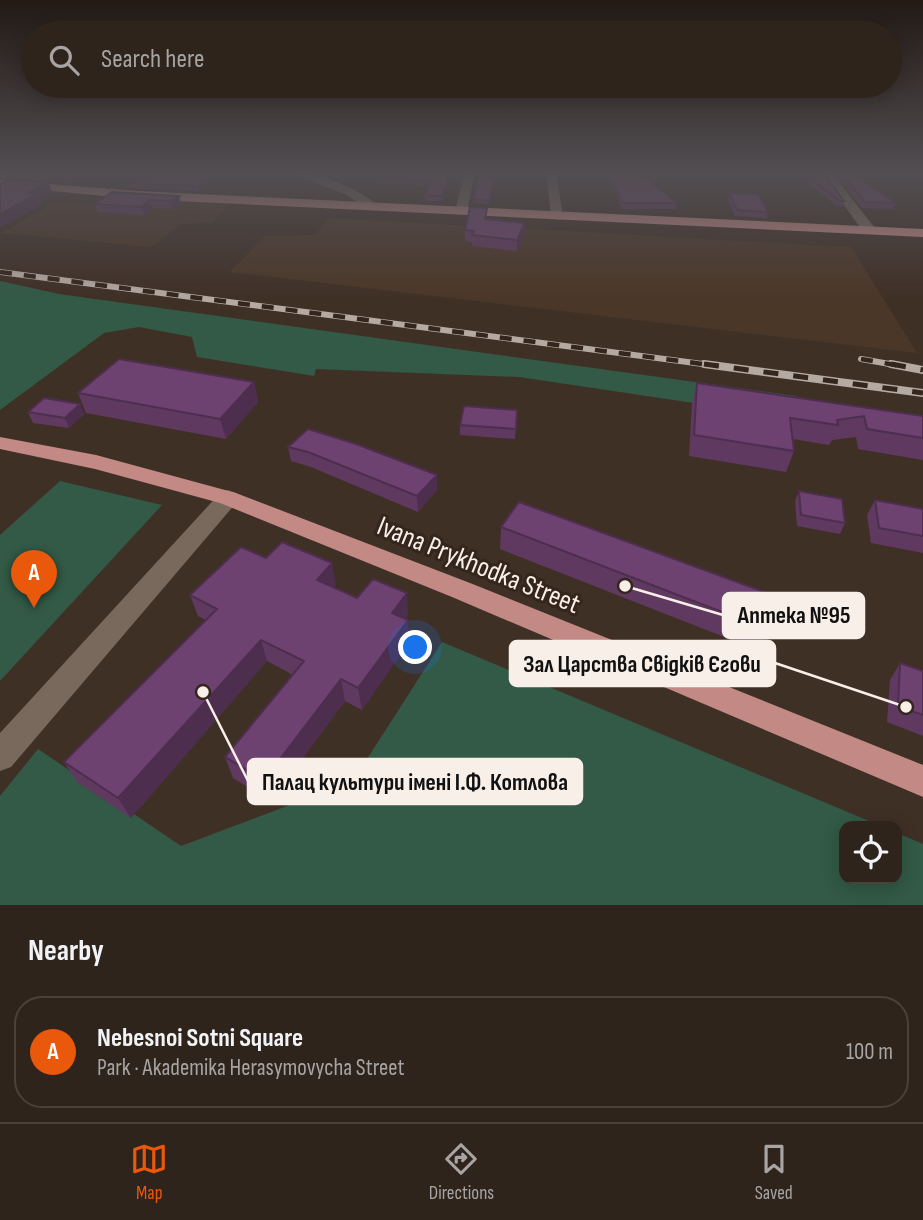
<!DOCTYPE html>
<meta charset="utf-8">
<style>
body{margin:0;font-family:"Sofia Sans Condensed",sans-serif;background:#372c25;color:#f1f3f6}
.controls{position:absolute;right:21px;bottom:21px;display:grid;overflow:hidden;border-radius:14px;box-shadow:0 4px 18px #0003}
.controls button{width:63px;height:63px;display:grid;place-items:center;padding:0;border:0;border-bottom:2px solid #4a413b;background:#2f241c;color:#f1f3f6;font:35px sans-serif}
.you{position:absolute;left:416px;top:648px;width:24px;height:24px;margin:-18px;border:5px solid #fff;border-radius:50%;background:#1a73e8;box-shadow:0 0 0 10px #1a73e833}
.badge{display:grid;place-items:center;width:46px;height:46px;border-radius:50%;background:#ea580c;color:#fff;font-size:23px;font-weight:700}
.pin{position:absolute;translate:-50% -58px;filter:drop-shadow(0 2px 4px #0008)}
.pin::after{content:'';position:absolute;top:37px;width:24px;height:21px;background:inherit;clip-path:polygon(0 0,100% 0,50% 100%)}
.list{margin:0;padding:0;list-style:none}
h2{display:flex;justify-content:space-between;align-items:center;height:91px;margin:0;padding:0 28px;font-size:30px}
h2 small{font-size:23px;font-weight:400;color:#a7a4a3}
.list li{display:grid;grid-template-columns:46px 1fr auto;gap:21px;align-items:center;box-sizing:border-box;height:112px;margin:0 14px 14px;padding:0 14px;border:2px solid #4a413b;border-radius:28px}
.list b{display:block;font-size:26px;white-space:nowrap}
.list p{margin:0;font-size:23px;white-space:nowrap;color:#a7a4a3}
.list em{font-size:23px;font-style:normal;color:#a7a4a3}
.icon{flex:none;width:38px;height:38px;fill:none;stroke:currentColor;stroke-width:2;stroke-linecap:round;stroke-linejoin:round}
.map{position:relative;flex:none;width:923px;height:905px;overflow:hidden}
.search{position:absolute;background:#2f241c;box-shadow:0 4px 18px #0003;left:21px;right:21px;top:21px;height:77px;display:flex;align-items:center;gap:18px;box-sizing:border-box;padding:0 24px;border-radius:38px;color:#a7a4a3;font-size:26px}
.sheet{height:217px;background:#2f241c}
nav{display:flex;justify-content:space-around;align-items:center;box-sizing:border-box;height:98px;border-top:2px solid #4a413b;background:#2f241c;font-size:19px;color:#a7a4a3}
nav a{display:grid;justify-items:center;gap:4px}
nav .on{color:#ea580c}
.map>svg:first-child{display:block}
.built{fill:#4b3728}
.green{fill:#325a46}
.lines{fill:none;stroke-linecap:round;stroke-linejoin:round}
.minor{fill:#79695d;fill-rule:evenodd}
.major{fill:#c38985;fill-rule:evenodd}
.rail-far1-casing{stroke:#b5aaa2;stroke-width:6}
.rail-casing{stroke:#b5aaa2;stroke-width:8}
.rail-far1{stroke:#34261c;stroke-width:4.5;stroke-dasharray:12;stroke-linecap:butt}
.rail{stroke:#34261c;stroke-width:5;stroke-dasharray:15;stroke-linecap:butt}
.wall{fill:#5f3960}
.shaded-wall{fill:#4d2e4e}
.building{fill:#6e4270;stroke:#4d2e4e;stroke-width:2}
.labels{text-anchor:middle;stroke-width:6;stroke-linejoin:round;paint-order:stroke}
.near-street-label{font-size:28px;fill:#f8efe8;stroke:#34261c}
.leader{fill:none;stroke:#f8efe8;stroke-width:2.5}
.callout-dot{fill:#f8efe8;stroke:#34261c;stroke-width:2.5}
.callout{fill:#f8efe8;stroke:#f8efe8;stroke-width:2.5}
.callout-label{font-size:24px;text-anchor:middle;font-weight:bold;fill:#111}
</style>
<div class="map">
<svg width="923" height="905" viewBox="0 0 923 905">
<rect width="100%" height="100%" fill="#3f3026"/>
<path class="built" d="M138,197L231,202L212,223L182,224L151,247L1,233L53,203L125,207Z
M329,218L851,247L917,353L230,272L265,236L315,235Z"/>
<path class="green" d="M0,281L59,294L796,396L794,418L519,377L316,369L314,376L197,357L192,337L139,327L104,333L0,410Z
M60,481L162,505L0,681V535Z
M442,642L881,826H844V879H897V833L923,844V905H0V796L38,749L181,846L353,781Z"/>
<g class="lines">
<path class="minor" d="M14,172L0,181L2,172Z
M287,172C315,172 357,186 378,206L368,209L345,194Z
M465,172H475L467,211L461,215L455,211Z
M546,172H556L563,216L561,219L557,220L551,216Z
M820,172H831L875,228V234H865Z
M228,490L236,493L239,498L236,503L11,767L0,771V733L220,493Z"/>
<path class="major" d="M0,180L136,191L923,229V237L136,199L0,186Z
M0,437L96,455L236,493L470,583L923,765V797L452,597L220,503L95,469L0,449Z"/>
<defs>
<path id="rail-far1" d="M0,272L718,366
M861,359L901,366"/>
<path id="rail" d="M704,364L923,393
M891,364L923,370"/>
</defs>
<use href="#rail-far1" class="rail-far1-casing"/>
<use href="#rail" class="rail-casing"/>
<use href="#rail-far1" class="rail-far1"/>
<use href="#rail" class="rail"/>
</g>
<path class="wall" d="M12,172H93L94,174L74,183L11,177L10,173Z
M146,172H239L235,175L220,176L198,191L131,188L130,183Z
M452,172L442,201H425V195L429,186L379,184V179Z
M478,172H511H496L489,205L473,202Z
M607,172H639L677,203L676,209H622Z
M794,172H822L844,201L842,207H838Z
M834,172H855L860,178L896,203L894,209L862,208Z
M729,193L768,212L767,218L735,216L728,199Z
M179,196L181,204L173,209L152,208L143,215L97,212L95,204Z
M525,223V234L517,251L472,246V242L465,241V230Z
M254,382L258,402L226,439L86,413L78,393Z
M697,383L923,416V460L858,449L856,437L832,440L829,445L793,439L794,451L786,472L689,456L692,403Z
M80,404L84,414L69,428L33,423L28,412Z
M517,410L515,439L460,435V425Z
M288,447L437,490L418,512L311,467L291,461Z
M799,491L845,523L840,534L797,526L795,501Z
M875,500L923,509V553L871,543L867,515Z
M501,527L769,630L760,651L500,549Z
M266,558L336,585L333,587L357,598L408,615L405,619L409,642L362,710L345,701L271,801L233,778L225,757L293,675L267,661L131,818L77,782L64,762L206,620L198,616L190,595Z
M900,663L923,671V736L887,722L890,680Z"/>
<path class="shaded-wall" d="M89,172H93L94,174L74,183L73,180Z
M218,172H220V176L198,191L197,186Z
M451,172H452L442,201V196Z
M49,183L52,194L41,199L43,204L0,228V214L28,193Z
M179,196L181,204L173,209L171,201Z
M150,200L152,208L143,215L141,207Z
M525,223V234L517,251V240Z
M254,382L258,402L226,439L220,419Z
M80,404L84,414L69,428L65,418Z
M437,475V490L418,512L417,496Z
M332,563L336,585L321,602L317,580Z
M407,593L408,615L394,635L392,613Z
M408,620L409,642L362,710L358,688Z
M261,640L267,661L131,818L118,798Z
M341,679L345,701L271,801L264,780Z"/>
<path class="building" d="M12,172H89L73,180L10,173Z
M146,172H218L197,186L130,183Z
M383,172H451L442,196L425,195L431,181L379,179Z
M478,172H495L489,201L473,199Z
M609,172H639L677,203H622Z
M802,172H822L844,201H840Z
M840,172H855L860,178L896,203L865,202Z
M9,180L49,183L28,193H39L0,214V184Z
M112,192L179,196L171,201L150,200L141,207L95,204Z
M729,193L758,194L768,212L737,210Z
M470,207L487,208L485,219L525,223L517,240L472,235L474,231L465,230Z
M119,359L254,382L220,419L78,393Z
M697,383L923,416V438L867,429L864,416L837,420L838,425L790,418L794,451L694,435Z
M44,398L80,404L65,418L28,412Z
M464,406L517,410L516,429L460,425Z
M308,429L356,444L437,475L417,496L308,452L288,447Z
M799,491L842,499L845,523L801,515Z
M875,500L923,509V536L879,528Z
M519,502L778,597L769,630L501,527Z
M282,542L332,563L317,580L357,598L373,579L407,593L392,613L408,620L358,688L341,679L264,780L225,757L304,661L261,640L118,798L64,762L217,609L190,595L241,547L266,558Z
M900,663L923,671V715L898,706Z"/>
<linearGradient id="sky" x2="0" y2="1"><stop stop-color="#231a15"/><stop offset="0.58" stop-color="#524e52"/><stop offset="1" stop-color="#524e52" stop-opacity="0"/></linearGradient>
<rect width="923" height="299" fill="url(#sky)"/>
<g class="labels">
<g class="near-street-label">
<text transform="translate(479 564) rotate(22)" y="10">Ivana Prykhodka Street</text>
</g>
</g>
<path class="leader" d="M625 586L723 615M906 707L775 663M203 692L248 781"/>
<g class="callout-dot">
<circle cx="625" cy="586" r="7"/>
<circle cx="906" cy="707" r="7"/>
<circle cx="203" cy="692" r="7"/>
</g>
<g class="callout">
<rect x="723" y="593" width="141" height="45" rx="7"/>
<rect x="510" y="641" width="265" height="45" rx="7"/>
<rect x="248" y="759" width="334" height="45" rx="7"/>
</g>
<g class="callout-label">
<text x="794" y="623">Аптека №95</text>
<text x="642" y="672">Зал Царства Свідків Єгови</text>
<text x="415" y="790">Палац культури імені І.Ф. Котлова</text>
</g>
</svg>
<div class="controls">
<button><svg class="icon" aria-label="locate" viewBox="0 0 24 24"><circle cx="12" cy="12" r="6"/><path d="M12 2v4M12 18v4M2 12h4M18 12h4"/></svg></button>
</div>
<div class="you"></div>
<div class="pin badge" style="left:34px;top:608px">A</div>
<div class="search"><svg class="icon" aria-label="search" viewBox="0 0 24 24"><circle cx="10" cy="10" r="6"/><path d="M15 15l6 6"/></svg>Search here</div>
</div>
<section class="sheet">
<h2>Nearby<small></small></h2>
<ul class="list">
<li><span class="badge">A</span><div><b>Nebesnoi Sotni Square</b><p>Park · Akademika Herasymovycha Street</p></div><em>100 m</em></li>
</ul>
</section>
<nav>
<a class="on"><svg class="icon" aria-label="map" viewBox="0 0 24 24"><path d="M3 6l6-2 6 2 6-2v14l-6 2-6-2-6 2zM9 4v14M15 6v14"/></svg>Map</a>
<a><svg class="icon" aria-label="directions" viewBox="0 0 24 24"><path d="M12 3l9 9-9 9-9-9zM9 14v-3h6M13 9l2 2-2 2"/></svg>Directions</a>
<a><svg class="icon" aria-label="saved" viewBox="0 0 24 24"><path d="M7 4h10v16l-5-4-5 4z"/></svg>Saved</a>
</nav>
